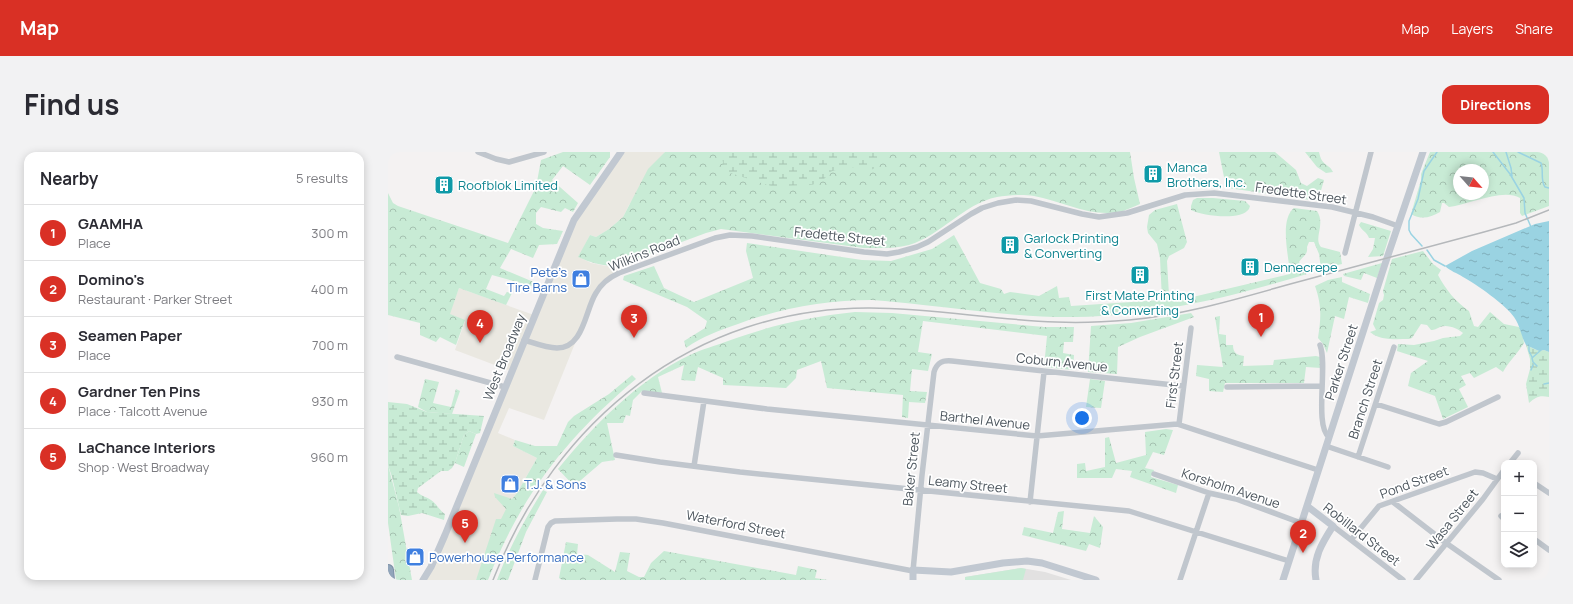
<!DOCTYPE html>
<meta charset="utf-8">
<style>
body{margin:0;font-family:Manrope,sans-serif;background:#f2f2f3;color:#2b2b33}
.controls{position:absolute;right:12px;bottom:12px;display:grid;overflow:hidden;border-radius:8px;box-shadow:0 2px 10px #0003}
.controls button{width:36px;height:36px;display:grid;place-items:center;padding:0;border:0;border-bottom:1px solid #e1e1e2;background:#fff;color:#2b2b33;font:20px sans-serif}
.compass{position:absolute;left:1065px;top:12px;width:36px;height:36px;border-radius:50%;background:#fff;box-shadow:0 2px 10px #0003;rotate:117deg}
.you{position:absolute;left:694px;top:266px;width:14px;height:14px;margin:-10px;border:3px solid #fff;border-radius:50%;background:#1a73e8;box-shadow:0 0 0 6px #1a73e833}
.badge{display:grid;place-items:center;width:26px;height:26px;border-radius:50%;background:#d93025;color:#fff;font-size:13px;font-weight:700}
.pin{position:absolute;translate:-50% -33px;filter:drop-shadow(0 1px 2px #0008)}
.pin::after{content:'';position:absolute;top:21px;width:14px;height:12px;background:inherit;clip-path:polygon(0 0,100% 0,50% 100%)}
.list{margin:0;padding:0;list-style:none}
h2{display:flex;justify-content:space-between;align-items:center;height:52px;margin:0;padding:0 16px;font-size:17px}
h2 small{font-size:13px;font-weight:400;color:#7c7c81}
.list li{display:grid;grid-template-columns:26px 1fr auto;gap:12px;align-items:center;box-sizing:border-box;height:56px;padding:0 16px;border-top:1px solid #e1e1e2}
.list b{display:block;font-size:15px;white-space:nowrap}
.list p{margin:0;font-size:13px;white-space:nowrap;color:#7c7c81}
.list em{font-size:13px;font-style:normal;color:#7c7c81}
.icon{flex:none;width:22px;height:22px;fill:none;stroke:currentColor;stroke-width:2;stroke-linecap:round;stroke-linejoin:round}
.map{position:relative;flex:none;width:1161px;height:428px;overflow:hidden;border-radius:12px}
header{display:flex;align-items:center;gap:24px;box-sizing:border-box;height:56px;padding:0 20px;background:#d93025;color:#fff}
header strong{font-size:19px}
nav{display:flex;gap:22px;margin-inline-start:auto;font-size:14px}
.intro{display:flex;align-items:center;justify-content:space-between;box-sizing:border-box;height:96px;padding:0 24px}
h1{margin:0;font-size:28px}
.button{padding:10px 18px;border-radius:12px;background:#d93025;color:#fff;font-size:14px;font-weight:700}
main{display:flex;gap:24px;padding:0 24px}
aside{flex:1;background:#fff;border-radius:12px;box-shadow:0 2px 10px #0003}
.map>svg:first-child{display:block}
.commercial{fill:#eae8e1}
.education{fill:#e2e1e1}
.grass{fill:#c8ebd5}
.forest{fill:url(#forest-crowns);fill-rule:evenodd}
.wetland{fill:url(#wetland-marsh)}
.water{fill:url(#water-ripples)}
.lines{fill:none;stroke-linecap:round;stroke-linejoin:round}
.stream{stroke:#9ad3e2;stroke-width:1.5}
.highway-casing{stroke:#7c90a6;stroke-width:12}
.street{stroke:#c0c6cd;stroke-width:5.5}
.secondary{stroke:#c1c8d1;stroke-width:7}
.highway{stroke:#91a5ba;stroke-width:10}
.rail{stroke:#b5b8bb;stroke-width:1.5}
.labels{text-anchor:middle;stroke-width:3.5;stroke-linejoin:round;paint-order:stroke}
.culture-label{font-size:13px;fill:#0d838f;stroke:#fff;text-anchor:start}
.street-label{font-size:13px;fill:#4c555d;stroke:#fff}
.shop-label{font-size:13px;fill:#366cbe;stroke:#fff;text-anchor:start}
</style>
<header>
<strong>Map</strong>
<nav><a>Map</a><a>Layers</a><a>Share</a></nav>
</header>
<div class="intro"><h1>Find us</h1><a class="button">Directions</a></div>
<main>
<aside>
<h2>Nearby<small>5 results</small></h2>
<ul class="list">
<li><span class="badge">1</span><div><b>GAAMHA</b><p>Place</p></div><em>300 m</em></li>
<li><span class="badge">2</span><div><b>Domino's</b><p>Restaurant · Parker Street</p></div><em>400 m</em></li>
<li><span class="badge">3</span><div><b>Seamen Paper</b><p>Place</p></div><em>700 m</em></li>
<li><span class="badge">4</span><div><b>Gardner Ten Pins</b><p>Place · Talcott Avenue</p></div><em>930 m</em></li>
<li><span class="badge">5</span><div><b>LaChance Interiors</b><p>Shop · West Broadway</p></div><em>960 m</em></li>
</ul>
</aside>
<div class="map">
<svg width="1161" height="428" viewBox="0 0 1161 428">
<defs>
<pattern id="forest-crowns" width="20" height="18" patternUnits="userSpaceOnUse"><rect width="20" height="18" fill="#c8ebd5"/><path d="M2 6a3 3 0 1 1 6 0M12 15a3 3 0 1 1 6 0" fill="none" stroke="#a5c1b0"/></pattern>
<pattern id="wetland-marsh" width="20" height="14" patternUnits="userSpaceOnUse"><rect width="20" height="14" fill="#c8ebd5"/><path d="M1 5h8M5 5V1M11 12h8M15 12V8" fill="none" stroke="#a5c1b0"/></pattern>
<pattern id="water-ripples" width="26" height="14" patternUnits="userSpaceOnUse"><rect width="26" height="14" fill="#9ad3e2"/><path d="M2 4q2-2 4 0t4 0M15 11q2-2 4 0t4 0" fill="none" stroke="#80aeba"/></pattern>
</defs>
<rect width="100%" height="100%" fill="#f4f2f2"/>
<path class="commercial" d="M233,0H277L241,53L235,65L221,77L208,85L202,83L191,105L203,111L218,114H229L228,122L213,134L194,174L156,268L121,256L110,281L127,288L125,294L149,306L129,341L124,347L88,428H35L123,219L67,198L77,169L61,162L71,136L146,163L186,68Z"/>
<path class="education" d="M633,416L657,420L683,428H577V425Z"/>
<path class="grass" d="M633,416L638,417L635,428H577V425Z"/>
<path class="forest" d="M175,0H222V5L202,33L175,14L164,28L190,51L185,60L177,56L173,60L153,55L148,61V72L155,76L175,79L169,92L151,93L145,106L123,97L112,116L148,131L147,135L104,123L98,137L116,144L119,140L124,141L118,153L71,136L62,162L77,168L68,193L52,185L48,190L32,183V171L0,163V41L5,51L10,54L120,91L148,35L153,8Z
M277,0H742L746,26L752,52C747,54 741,57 735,59C704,67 675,49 646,44C635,42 620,43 609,45C575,52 554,83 521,93C507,97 490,96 476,96L333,77L318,81L229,114C215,114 203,111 190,105L202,83L208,85L221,77L235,65L260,17Z
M831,0H887L908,18L913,31L919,34L930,26L936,28L930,49L840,36L836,25Z
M917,0H931C934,15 941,11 945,20L938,21L929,15Z
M1042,0H1161V54L1134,64L1132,61V46C1114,36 1081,53 1061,55L1056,51H1054L1052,60C1042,66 1033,68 1023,62L1033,28V22ZM1071,18H1095V42H1071Z
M809,46H825L857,49L862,54L861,57C853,69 815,64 803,58V54L805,48Z
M789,52L799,90L796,96L781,104L779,109L781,143C783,147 787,148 792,148L902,122C901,105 891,68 906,56L929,59C938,73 925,86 933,95L952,100L954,112L933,117L931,102L926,90H921L919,95C920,103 915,104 911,110L919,122C843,145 767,164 688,165C637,166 585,158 535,153C518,151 501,149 484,148C439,148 392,156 350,172C330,179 315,184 298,196L296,189L317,176L319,169L299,155L235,128L236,124L266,114L276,136L306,150L365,126L358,99L359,91L474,108L503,109L544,97L566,83L592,131L613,137L616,142L622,140L651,144L669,134L671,146L681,145L683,154L774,148L772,106L769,92L760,81L759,75L761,63L767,58Z
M973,70L1003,79L995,104L980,105L985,97L987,86H981C979,80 974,79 971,73Z
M1035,99L1045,112L1053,118L1050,123C1058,138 1067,149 1081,159L1086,174L1090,175L1102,160L1116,172L1131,175L1134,180L1136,191C1130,201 1121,209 1115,220L1108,215L1086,226L1082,221L1073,224L1078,233L1071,237L1080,255L1055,267L1047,244L1020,234L1023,221L1040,209L1009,199L1010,192L1026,193L1046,189L1055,186L1072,184L1075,181C1070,177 1060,172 1052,175C1048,177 1047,178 1043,178L1039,173L1033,172L1024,186L1021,187C1009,187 992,189 982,180L988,178L985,172L991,151L995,148L996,143L995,139L1004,107Z
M994,111L989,126L976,121L973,128L956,124L955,122Z
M954,125V130L982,142L980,151L961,145L956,167L947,164L939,201L935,192L930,186C933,166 934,154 927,134L940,128Z
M467,160L504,161L656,175H686L685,190H676L675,201L686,203L685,218L656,215L659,184L535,169L530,200L544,202L540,219L524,217L522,239L539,240L537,251L521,250L520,266L514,265L515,243L439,236L433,209L409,218L408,226L398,236L335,233V226L310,215L307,229L293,228L296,213L270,225L274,241L254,239L245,248L242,264L238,263L235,271H219L227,308L214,310L186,334L170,317C205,274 251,227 302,203C314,197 327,194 340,189C384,173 420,165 467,160Z
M803,161L806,165L752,185L730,195L729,222L700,220L703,174L743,171Z
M832,164L831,182L838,183V193H845C845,201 849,203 856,204L855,214L885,213L886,208L928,204L932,205L933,216L918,215L916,231H837L835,240L821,239V227L808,224L809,213L835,215L827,165Z
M244,223L248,227C179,285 133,343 100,428H88L108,367H113L118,357L107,345L106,341L124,347L129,341L149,306L125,294L127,288L147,294H169L180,270L186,264L221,242Z
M37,227L51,230L45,251L63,255L68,237L72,239L64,262L39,260L30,255Z
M702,227L717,229L713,256L698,255Z
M778,277L785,278L776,303L765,300L757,316L766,318L763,325L790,333L788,341L742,325L744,319L728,317L724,326H689V312L697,311L698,319L717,315V286L721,285L728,311L758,303L757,280Z
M81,279L88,282L76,315L67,311L76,283Z
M0,313L11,355L24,428H8L0,371Z
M155,338L159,340L138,380L120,428H109C121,396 137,367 155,338Z
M676,359L674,377L702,381L706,364L715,375L712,396L701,392L698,399L634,383L636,375L665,381L670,360Z
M178,390L190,392L189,402L200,403L227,420L232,400L242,401L239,419L251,425H256L263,411L276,399L408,423L410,414L429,418L427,426L440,428H174L171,426Z"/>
<path class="wetland" d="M339,0H499L487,16L483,18L468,15L456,16L444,19L433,30L423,33L396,34H383L342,21L336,15L334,6Z
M1138,193L1151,199L1156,198L1161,200V245C1151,243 1148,245 1141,251L1138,232L1142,217V207Z
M0,250L19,252L39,260L96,264L92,281L88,282L81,279L76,283L67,311L64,316L60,319H53L30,336L29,340C33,344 39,345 43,348C49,352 51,358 57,362L56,368L34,361L20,364L13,363L4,325L0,313Z"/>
<path class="water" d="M1161,69V200L1156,198L1151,199L1138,193C1133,184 1132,173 1126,165C1118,153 1088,132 1075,125C1069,121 1062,119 1057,114L1084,99L1147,72Z"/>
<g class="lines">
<path class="stream" d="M1105,0L1122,22L1136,46L1137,61L1143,75
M1118,0L1123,16L1124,24
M1130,0L1153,11C1156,19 1152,28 1157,35L1161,36
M1034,94L1023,82L1021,78V69L1030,47L1036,19L1049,0
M1039,98L1046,108L1057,114
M1141,194V199L1144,205
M1149,214L1145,210L1144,206L1153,198
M1143,218L1145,213
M1156,232L1161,231"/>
<defs>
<path id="highway" d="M0,418L1,428"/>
</defs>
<use href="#highway" class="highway-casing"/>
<path class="street" d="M90,0L108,7L121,10L156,0
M957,101L983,0
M136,188C146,191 158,196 169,196C196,196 197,158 208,141C213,132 222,125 231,121L327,86L342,83L364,84L476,100L499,102L511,100L529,95L540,90L583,62L594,56L610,51L628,48L643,49L694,62L711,65L739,61L797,43L826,41L944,55L985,65L1010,74
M932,193C940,213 926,274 941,285
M9,205L117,235
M839,235L934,234
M256,241L379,257L649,284L789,272L930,318
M988,252L1051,272L1058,270L1110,245
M791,272L803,176
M938,294L1000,315
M228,303L272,310L352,320L741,359L901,409
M970,305L1006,195
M1122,311L1130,301
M306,314L316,249
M766,322L821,341L848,347L913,371
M1146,331L1161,341
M642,350L656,220
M1005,350L1058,391L1111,428
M1113,364L1116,367
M945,374L1015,428
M1146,387L1161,398
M963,388L991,354L1087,320L1095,321L1109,327
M147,428L160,375L163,371L167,369L229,367H248L275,371L525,419L534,323L546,220C549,210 555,208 564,209L795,234
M792,428L821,341
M1028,428L1095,347L1116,318"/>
<path class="secondary" d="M919,354L945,374C934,391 924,407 928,428
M525,418L563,420L615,411L639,409L654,411L708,428
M35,428L43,415L57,383L186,68L233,0
M525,428V419
M895,428L997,112L1035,0"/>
<use href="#highway" class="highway"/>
<path class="rail" d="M105,428C167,268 307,155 482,156C545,156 606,168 668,170C692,171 717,170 741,168C797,163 852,146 906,131C969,114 1033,97 1096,80L1128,71L1161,58"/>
</g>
<defs>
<symbol id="building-square" viewBox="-11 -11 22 22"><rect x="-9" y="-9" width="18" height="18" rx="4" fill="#0f9aa8" stroke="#fff"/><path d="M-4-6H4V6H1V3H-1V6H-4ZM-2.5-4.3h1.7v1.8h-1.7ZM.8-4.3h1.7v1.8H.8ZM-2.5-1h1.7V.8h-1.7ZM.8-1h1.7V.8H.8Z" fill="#fff"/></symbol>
<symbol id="shop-square" viewBox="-11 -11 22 22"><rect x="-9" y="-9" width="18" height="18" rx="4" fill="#3f7fe0" stroke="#fff"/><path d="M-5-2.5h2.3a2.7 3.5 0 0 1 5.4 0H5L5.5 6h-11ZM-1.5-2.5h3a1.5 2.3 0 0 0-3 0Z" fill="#fff"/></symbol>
</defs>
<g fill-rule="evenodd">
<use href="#building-square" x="754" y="11" width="22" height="22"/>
<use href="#building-square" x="45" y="22" width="22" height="22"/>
<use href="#building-square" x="611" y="82" width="22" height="22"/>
<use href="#building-square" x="851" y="104" width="22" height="22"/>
<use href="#building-square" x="741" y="112" width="22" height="22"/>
<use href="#shop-square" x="182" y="116" width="22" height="22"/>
<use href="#shop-square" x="111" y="321" width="22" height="22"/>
<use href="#shop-square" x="16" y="394" width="22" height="22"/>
</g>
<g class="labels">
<g class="culture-label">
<text x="779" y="20">Manca<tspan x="779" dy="15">Brothers, Inc.</tspan></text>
<text x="70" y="38">Roofblok Limited</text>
<text x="636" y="91">Garlock Printing<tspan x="636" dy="15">&amp; Converting</tspan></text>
<text x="876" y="120">Dennecrepe</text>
<text x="752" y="148" text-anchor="middle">First Mate Printing<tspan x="752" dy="15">&amp; Converting</tspan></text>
</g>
<g class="street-label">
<text transform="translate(913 41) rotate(8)" y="5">Fredette Street</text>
<text transform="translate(452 84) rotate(6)" y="5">Fredette Street</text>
<text transform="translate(256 101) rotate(-22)" y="5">Wilkins Road</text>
<text transform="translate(116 205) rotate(-68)" y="5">West Broadway</text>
<text transform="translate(674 210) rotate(6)" y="5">Coburn Avenue</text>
<text transform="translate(953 210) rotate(-72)" y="5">Parker Street</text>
<text transform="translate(786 223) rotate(-83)" y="5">First Street</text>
<text transform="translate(977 247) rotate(-72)" y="5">Branch Street</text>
<text transform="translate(597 268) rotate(6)" y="5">Barthel Avenue</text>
<text transform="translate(523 317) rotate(-84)" y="5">Baker Street</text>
<text transform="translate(1026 330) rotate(-20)" y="5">Pond Street</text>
<text transform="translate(580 332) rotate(6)" y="5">Leamy Street</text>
<text transform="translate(843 336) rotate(18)" y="5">Korsholm Avenue</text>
<text transform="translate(1064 367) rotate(-51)" y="5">Wasa Street</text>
<text transform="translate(348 372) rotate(11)" y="5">Waterford Street</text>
<text transform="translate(974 382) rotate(38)" y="5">Robillard Street</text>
</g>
<g class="shop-label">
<text x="179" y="125" text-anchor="end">Pete’s<tspan x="179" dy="15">Tire Barns</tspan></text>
<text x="136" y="337">T.J. &amp; Sons</text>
<text x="41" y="410">Powerhouse Performance</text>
</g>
</g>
</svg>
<div class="controls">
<button>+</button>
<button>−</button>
<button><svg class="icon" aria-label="layers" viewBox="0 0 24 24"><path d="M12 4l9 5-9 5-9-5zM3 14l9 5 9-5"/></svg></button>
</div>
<svg class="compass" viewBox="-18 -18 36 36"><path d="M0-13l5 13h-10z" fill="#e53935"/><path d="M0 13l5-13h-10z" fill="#7c7c81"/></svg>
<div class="you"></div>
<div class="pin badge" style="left:873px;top:185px">1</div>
<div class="pin badge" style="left:915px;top:401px">2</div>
<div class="pin badge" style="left:246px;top:186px">3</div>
<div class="pin badge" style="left:92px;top:191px">4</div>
<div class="pin badge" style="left:77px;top:391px">5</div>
</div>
</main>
